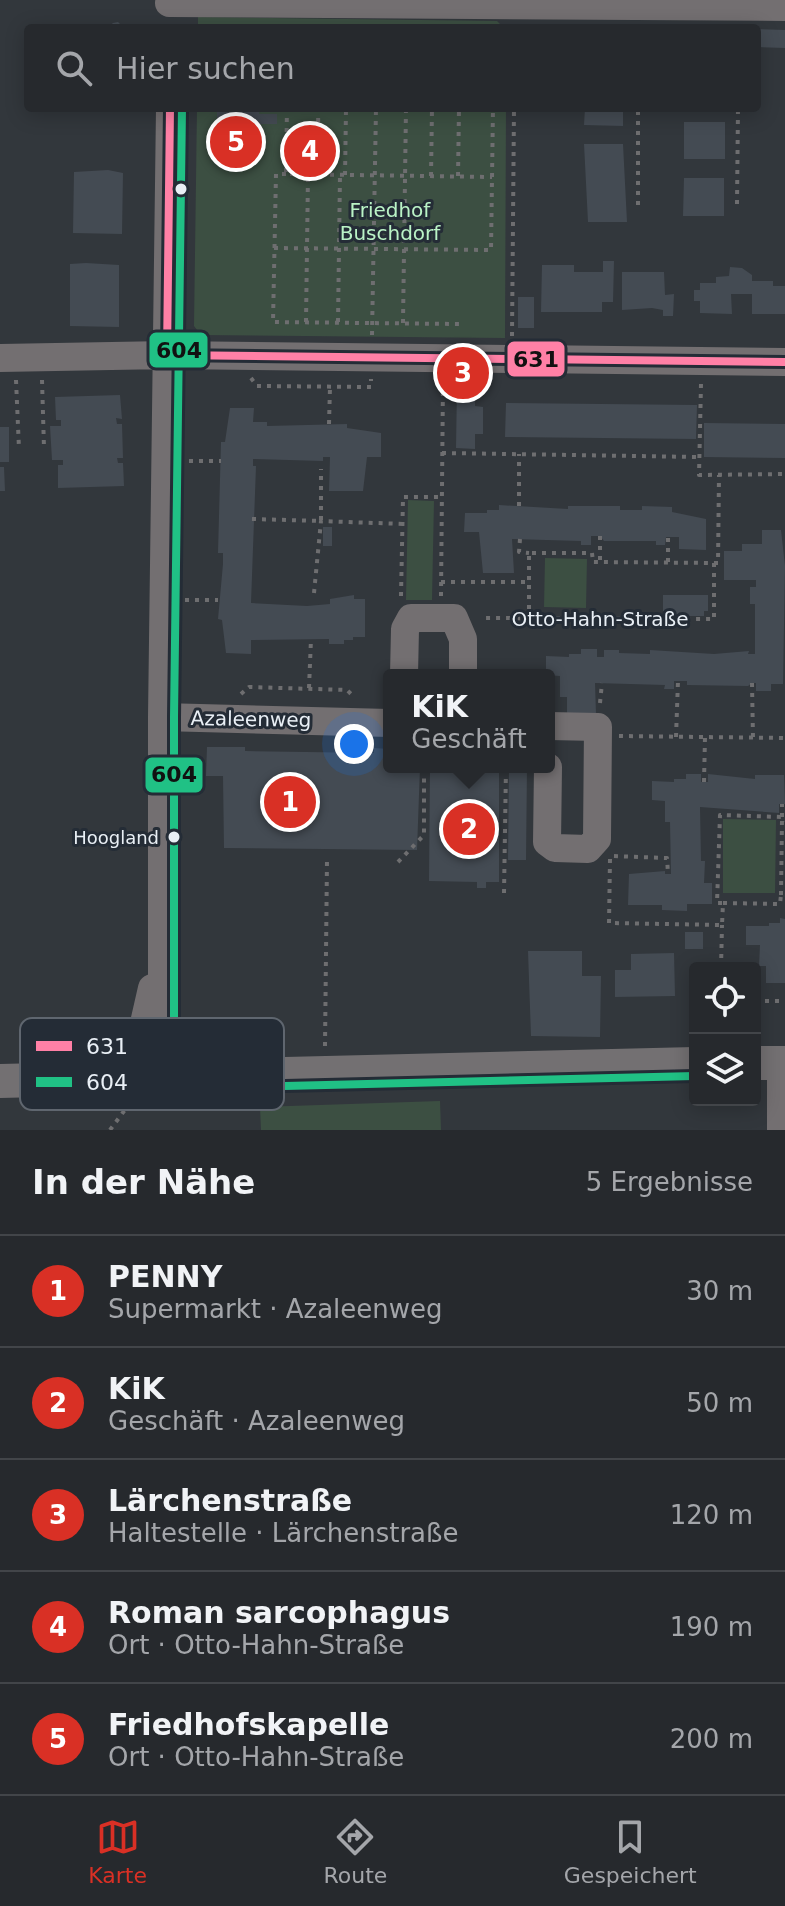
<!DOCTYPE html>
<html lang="de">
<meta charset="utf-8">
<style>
body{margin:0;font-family:"DejaVu Sans",sans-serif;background:#323539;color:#f1f3f6}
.controls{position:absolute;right:24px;bottom:24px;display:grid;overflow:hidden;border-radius:8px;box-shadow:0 4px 20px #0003}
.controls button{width:72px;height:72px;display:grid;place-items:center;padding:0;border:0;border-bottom:2px solid #424549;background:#26292d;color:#f1f3f6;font:40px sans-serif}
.you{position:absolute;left:354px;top:744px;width:28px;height:28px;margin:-20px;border:6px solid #fff;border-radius:50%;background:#1a73e8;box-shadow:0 0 0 12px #1a73e833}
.badge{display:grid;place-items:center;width:52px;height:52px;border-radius:50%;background:#d93025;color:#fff;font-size:26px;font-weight:700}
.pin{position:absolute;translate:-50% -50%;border:4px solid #fff;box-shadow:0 2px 8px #0006}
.popup{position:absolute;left:383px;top:669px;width:172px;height:104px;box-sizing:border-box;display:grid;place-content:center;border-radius:8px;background:#26292d;filter:drop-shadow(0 2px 6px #0005);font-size:26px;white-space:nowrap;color:#a4a6aa}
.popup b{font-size:30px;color:#f1f3f6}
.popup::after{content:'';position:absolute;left:50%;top:100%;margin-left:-16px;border:16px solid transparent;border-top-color:#26292d}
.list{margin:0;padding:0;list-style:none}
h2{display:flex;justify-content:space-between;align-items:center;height:104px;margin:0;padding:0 32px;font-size:34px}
h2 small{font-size:26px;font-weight:400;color:#a4a6aa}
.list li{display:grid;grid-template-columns:52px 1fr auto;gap:24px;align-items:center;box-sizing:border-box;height:112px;padding:0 32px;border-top:2px solid #424549}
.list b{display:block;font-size:30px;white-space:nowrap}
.list p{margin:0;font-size:26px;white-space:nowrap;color:#a4a6aa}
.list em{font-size:26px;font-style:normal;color:#a4a6aa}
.icon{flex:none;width:44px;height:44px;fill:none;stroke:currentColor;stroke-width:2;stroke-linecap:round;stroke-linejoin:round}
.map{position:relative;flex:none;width:785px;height:1130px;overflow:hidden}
.search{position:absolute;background:#26292d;box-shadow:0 4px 20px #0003;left:24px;right:24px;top:24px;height:88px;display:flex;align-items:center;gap:20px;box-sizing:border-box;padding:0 28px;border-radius:8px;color:#a4a6aa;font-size:30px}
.sheet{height:664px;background:#26292d}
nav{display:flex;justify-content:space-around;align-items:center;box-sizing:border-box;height:112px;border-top:2px solid #424549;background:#26292d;font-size:22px;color:#a4a6aa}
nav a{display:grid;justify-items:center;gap:4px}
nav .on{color:#d93025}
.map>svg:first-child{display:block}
.green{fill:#3c4f42}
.building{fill:#444b53}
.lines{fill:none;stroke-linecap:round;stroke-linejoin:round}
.path{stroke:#6e6e70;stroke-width:4;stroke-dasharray:4 6;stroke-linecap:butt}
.minor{stroke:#736f71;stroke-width:28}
.major{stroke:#737072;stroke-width:34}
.bus-1-casing{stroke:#242c36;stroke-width:14}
.bus-2-casing{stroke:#242c36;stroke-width:14}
.bus-1{stroke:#ff80a6;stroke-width:8}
.bus-2{stroke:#20c185;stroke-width:8}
.bus-dot{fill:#e9eff5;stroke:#242c36;stroke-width:3}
.labels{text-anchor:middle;stroke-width:6;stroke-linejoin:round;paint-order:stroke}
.bus-label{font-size:18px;fill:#e9eff5;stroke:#242c36;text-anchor:end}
.park-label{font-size:20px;fill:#baf3c6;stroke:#242c36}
.street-label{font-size:20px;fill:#e9eff5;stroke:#242c36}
.key{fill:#242c36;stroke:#5f666f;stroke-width:2}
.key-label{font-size:22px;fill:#e9eff5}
.line-badge{stroke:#242c36;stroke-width:3}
.pale-badge-label{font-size:22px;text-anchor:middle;font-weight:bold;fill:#111}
</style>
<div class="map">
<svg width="785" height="1130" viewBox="0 0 785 1130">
<rect width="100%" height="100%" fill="#32373c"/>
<path class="green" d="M198,17L497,21L504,28H198Z
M197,108H217V153L254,154V130H259V124H277L259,114V108H506L505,338L201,335L194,326Z
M408,500L434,501L432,600H406Z
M545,558L587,559L586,608L544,607Z
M723,819L776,820L775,893H723Z
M440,1101L441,1130H261L260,1107Z"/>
<path class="building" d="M118,22L124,28H107L113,23Z
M757,29L785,30V48L757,47Z
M217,108H259V114H277V124H259V130H254V154L217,153Z
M585,108H623V126L584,125Z
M684,122H725V159H684Z
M584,144H623L627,222H588Z
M108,170L123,173L122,234L73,233L74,172Z
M684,178H724V216H683Z
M603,261H614L613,302H602V312H541L542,265H574V272H603Z
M86,263L119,265V327L70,326V264Z
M730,267L742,268L752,275V281H773V286H785V314H752V294H731L732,314L700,313V301H694V290H700V283H716V277L729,276Z
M622,272H664L665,295L674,294L673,316H663V310L652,308L622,310Z
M518,297H534V328H518Z
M457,387H475V406L483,407V434H475V449L456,448Z
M120,395L122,419L116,418L117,424H122L123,458H117L118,463H123L124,486L58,488V465H63V460H52L50,426H61V420H56L55,397Z
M506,403L697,405L696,439L505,437Z
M230,408H254L253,422H267V426L347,424V428L381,433V457H367L363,491H329L330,457H323V461L253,459V466H256L251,603L307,606L330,604V599L354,595V599H365V637H353V640H344V644H329V639L251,640V654L226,653L222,620L218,619L223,564V553H218L221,442H225Z
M704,423L785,424V458L704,457Z
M0,427H9V462H0Z
M0,467H4L5,491H0Z
M499,505L568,509V506H620V510H642V506L672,507V512L706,519V550L679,549V537H666L665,545H656V541H604L600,536H591V545H581V541L512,539L514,573H483L479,532H464L465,513H487V510H499Z
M323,527H332V546H323Z
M762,530H781L785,566L783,684H771V691H756V683H752L748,686L687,685V681H674V689H664L665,685L595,683L596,714H567V697H560V676L546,675V656L569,657V654H581V649H597V657H604V650H619V653L650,654V650L714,654L749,651L748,654H755V604H750V587H756V580H724V551H742V544H762Z
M663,595H708V611H704V616H667V611H663Z
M207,747H245V751L374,753V748L389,749V767H420L417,850L224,848L223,776H206Z
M430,767H499V882H486V888H477V882L429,881Z
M509,767H527L526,860H508Z
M686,774H701V782H708V774L755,779V775H784L785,804H779V813L700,807L701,861H705L704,883H712V904H687V911L662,910V905H628L629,874L665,871V874H671L670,822H665V801L652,800V781L674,782V779H686Z
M780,918L785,919V983H766V966H759L760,945H746V926H769V923H780Z
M685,932H703V949H685Z
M528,951H582V976H601L600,1037L531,1036Z
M674,953L675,996L615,997V970H631V954Z"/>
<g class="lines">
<path class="path" d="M287,108L286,174L492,177
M318,108L319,175
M320,109L376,110
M286,174H276L273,322L460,324
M345,175L346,109
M431,176L432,108
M458,176L459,108
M737,204L738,108
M638,205V108
M274,248L491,250L493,108
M306,322L308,174
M338,322L340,175
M403,323L406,108
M372,335L376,108
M512,336L514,108
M251,378L257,386L371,387V379
M16,380L19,449
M42,380L44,448
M701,384L699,475L785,474
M329,424L330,387
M442,453L700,457
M189,461H221
M519,506V454
M252,519L321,521V469
M600,536V562
M520,539L519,552L529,553
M668,562V537
M714,563H718L719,475
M441,582H529V553H592L593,562L714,563V619L481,618
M314,593L321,521L403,524
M401,596L403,497H442
M441,596L443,380
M185,600H218
M529,619V582
M752,683L753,738
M309,688L311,639
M241,694L249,687L347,690L354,697
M600,703L602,683
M619,736L785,738
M676,737L678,681
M704,782L705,737
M782,817V804
M614,856L667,858L668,874
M610,859L609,923L722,925L723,903H717L720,815L782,817L785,821
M398,862L424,835V767
M504,893L506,767
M781,895L782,820
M723,903L780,904L781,895H785
M721,968L722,925
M755,1001H785
M185,1034L197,1048
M325,1046L327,860
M110,1130L130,1103"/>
<path class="minor" d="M169,3L785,7
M0,358L167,355L785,362
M404,675L405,629L411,618H454L463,639V675
M162,717L389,723
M548,767L547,842L555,848L588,849L597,839L598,727L549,726
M781,1063V1130
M162,1077V717L170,108
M106,1078L142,1032L152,988"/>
<path class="major" d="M755,1063H785
M0,1081L695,1064"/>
<defs>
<path id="bus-1" d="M167,355L785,362
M167,355L170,108"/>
<path id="bus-2" d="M174,1077V717L182,108
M162,1089L695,1076"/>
</defs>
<use href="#bus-1" class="bus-1-casing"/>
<use href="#bus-2" class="bus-2-casing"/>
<use href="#bus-1" class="bus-1"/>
<use href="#bus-2" class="bus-2"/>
</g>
<g class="bus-dot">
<circle cx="181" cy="189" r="7"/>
<circle cx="174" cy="837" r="7"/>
</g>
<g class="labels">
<g class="bus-label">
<text x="159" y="844">Hoogland</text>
</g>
<g class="park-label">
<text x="390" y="217">Friedhof<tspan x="390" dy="23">Buschdorf</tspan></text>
</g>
<g class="street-label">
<text x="600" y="626">Otto-Hahn-Straße</text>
<text transform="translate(251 719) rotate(1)" y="7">Azaleenweg</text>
</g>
</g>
<rect x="20" y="1018" width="264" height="92" rx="12" class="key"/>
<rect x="36" y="1041" width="36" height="10" fill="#ff80a6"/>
<rect x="36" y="1077" width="36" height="10" fill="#20c185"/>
<g class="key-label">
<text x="86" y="1054">631</text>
<text x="86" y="1090">604</text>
</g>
<g class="line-badge">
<rect x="148" y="331" width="61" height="38" rx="8" fill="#20c185"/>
<rect x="506" y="340" width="60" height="38" rx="8" fill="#ff80a6"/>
<rect x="144" y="756" width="60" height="38" rx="8" fill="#20c185"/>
</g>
<g class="pale-badge-label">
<text x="179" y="358">604</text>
<text x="536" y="367">631</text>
<text x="174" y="782">604</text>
</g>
</svg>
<div class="controls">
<button><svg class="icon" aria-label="locate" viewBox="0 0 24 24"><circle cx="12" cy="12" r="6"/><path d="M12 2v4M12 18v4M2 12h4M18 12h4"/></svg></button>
<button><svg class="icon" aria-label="layers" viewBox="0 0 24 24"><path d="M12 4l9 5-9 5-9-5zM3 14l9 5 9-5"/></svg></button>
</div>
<div class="you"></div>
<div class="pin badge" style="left:290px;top:802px">1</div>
<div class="pin badge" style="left:469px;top:829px">2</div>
<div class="popup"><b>KiK</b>Geschäft</div>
<div class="pin badge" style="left:463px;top:373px">3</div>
<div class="pin badge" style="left:310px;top:151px">4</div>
<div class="pin badge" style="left:236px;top:142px">5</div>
<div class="search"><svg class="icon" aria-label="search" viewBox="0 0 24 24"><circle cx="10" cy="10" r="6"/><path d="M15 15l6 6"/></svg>Hier suchen</div>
</div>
<section class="sheet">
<h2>In der Nähe<small>5 Ergebnisse</small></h2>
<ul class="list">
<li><span class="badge">1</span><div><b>PENNY</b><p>Supermarkt · Azaleenweg</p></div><em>30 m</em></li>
<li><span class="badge">2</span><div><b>KiK</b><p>Geschäft · Azaleenweg</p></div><em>50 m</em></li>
<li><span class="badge">3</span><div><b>Lärchenstraße</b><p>Haltestelle · Lärchenstraße</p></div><em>120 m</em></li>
<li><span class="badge">4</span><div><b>Roman sarcophagus</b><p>Ort · Otto-Hahn-Straße</p></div><em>190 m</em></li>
<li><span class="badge">5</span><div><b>Friedhofskapelle</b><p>Ort · Otto-Hahn-Straße</p></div><em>200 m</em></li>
</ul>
</section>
<nav>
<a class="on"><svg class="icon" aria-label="map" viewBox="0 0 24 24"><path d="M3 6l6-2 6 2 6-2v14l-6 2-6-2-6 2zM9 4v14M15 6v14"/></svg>Karte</a>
<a><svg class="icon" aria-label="directions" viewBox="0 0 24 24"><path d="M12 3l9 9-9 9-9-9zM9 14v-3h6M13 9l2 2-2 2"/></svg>Route</a>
<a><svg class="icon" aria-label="saved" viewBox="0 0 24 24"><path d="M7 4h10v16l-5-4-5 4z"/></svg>Gespeichert</a>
</nav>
